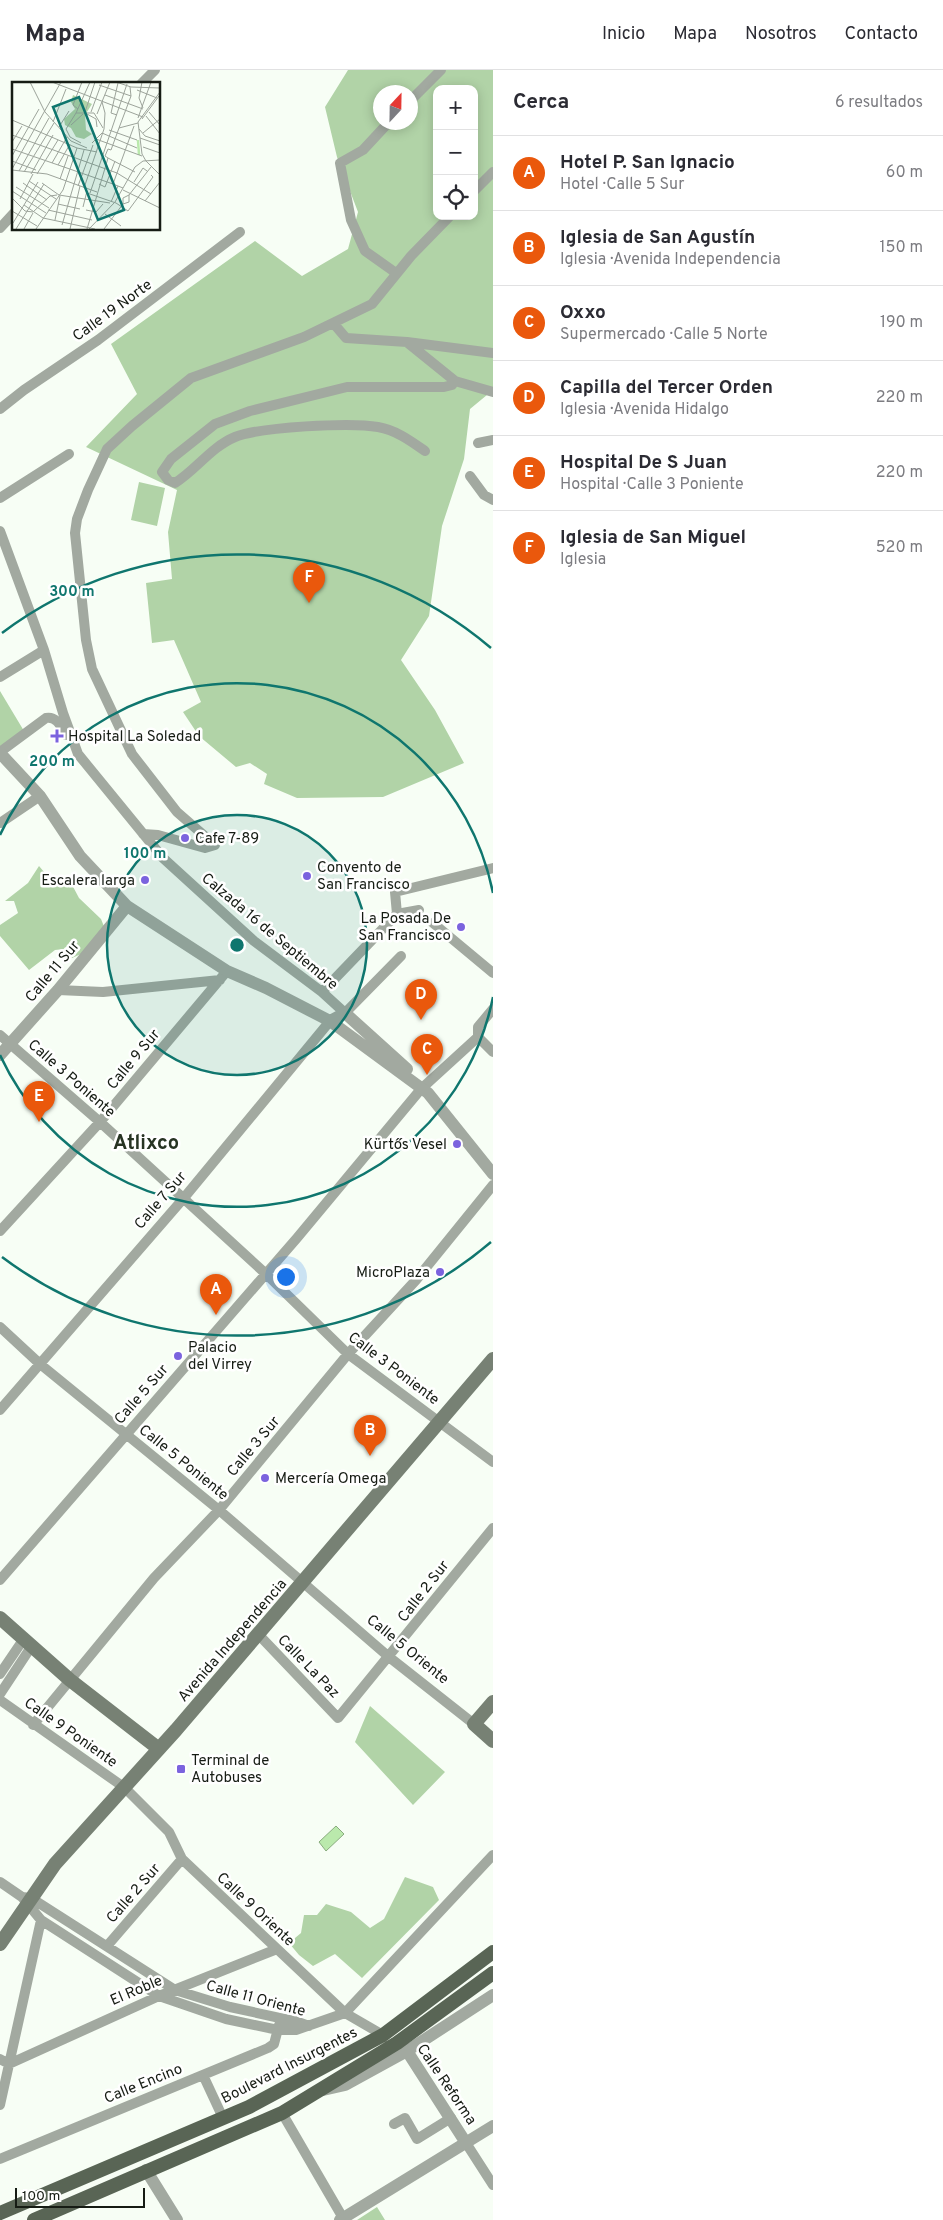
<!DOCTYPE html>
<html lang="es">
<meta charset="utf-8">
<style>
body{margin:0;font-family:Overpass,sans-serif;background:#f2f2f3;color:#2b2b33}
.controls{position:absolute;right:15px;top:15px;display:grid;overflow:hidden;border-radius:10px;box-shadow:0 2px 12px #0003}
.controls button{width:45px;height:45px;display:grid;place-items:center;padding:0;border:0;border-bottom:1px solid #e1e1e2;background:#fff;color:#2b2b33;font:25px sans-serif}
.compass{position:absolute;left:373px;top:15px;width:45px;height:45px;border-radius:50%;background:#fff;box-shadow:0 2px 12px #0003;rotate:22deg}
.scale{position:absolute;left:15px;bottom:12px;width:130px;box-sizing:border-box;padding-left:5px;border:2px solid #161c14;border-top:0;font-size:14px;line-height:18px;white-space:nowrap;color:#161c14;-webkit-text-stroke:4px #fff;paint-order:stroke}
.you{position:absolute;left:285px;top:1206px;width:18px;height:18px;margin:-12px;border:4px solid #fff;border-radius:50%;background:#1a73e8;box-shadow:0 0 0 8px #1a73e833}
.badge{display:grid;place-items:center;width:32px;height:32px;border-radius:50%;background:#ea580c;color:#fff;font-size:16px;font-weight:700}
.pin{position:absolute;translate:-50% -41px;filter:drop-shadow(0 1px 2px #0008)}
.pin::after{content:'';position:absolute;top:26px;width:18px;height:15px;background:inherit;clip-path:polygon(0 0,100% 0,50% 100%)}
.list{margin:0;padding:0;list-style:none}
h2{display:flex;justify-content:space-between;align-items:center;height:65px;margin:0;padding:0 20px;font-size:21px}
h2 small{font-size:16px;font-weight:400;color:#7c7c81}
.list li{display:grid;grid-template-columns:32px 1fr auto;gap:15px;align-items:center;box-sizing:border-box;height:75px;padding:0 20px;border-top:1px solid #e1e1e2}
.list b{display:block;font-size:19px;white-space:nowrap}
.list p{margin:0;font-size:16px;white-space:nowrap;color:#7c7c81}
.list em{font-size:16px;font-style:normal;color:#7c7c81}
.icon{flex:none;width:28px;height:28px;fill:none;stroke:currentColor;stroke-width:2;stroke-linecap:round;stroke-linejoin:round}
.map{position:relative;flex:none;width:493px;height:2150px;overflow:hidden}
header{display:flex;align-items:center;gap:30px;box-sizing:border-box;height:70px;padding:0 25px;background:#fff;border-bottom:1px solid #e1e1e2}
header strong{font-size:24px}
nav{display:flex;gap:28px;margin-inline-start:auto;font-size:18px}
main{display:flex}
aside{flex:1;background:#fff}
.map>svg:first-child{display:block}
.green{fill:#b1d3a7;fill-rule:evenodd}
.water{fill:#bae9ac;stroke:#89ac7e}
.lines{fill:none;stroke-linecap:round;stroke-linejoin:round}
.minor{stroke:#a2a9a0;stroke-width:10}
.tertiary{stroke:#a2a9a0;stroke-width:12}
.secondary{stroke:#778174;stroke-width:14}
.primary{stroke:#596555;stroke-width:14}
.ring{fill:none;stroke:#0f766e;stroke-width:2.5}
.poi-dot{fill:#7b63de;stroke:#fff;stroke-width:2}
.labels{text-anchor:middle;stroke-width:5;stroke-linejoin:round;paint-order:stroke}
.street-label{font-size:15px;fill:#161c14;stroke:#fff}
.poi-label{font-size:15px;fill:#161c14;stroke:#fff;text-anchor:start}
.district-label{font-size:20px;font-weight:bold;fill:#273423;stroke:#fff}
.inset-river{fill:none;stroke:#bae9ac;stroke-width:2.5}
.inset-road{fill:none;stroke:#9da49b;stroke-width:1}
.view{fill:#0f766e;fill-opacity:0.15;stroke:#0f766e;stroke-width:2.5}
.inset-edge{fill:none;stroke:#161c14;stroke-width:2.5}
.centre{fill:#0f766e;stroke:#fff;stroke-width:2.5}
.ring-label{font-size:15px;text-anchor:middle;font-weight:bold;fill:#0f766e;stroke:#fff;stroke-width:5;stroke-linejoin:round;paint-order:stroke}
</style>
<header>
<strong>Mapa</strong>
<nav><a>Inicio</a><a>Mapa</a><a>Nosotros</a><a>Contacto</a></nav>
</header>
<main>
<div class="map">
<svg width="493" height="2150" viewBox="0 0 493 2150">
<rect width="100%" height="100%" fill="#f7fef5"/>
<path class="green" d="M348,0H493V320L470,339L464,389L442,456L429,546L401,590L435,640L464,693L383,727L297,728L264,714L267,704L250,693L236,697L199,666L183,642L201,632L174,570L152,573L146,513L172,509L168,462L177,420L86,377L137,324L111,274L255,171L302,206L348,179L358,142L337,87L325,37ZM437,19H474V146H437ZM380,22H410V52H380Z
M139,412L165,418L157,456L131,450Z
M0,621L24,661L0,677Z
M39,796L50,809L70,811L79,828L101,849L105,859L81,884L72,888L64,879L55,880L29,900L0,866V855L18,843L14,831H5L28,813Z
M370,1636L445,1702L413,1735L355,1672Z
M405,1807L433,1817L439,1830L362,1908L335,1884L313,1896L299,1885L289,1873L301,1863L304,1845H317L326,1834L351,1842L370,1858L384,1849Z
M377,2137L385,2150H357Z"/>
<path class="water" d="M336,1756L344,1764L326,1781L319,1772Z"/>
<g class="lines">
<path class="minor" d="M141,14L155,0
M410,31L441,0
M389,52L363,80L340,93L351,150L365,181L396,203
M474,121L493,102
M0,158L14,143
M334,254L346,268L407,272L493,283
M408,273L455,311
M455,311L493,322
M0,339L24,320L98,270L240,162
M478,373L493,370
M425,381C411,371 396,360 378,357C351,352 260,357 235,367C211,377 196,400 175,413L168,410L162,402L171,389L215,354L250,341L347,317H444L452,315L455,311
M470,406L484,425L493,430
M0,428L69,384
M0,461L44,580L63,643L78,684L163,788L254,871L322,922L345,943L401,886
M0,607L44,580
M0,682L46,648C57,646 61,657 66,665
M0,753L40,726
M143,764L158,765L205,778L215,775
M215,775L177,742L132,684L92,599L86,570L75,463L77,449L88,420L107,379L132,356L191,308L304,267L372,234L411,186L450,146
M397,844L395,822L493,798
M433,853L493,903
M58,920L103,922L220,910
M322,922L397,844L419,840
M0,965L100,1052L266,1204L348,1284L493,1392
M478,967L493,982
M0,1161L100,1052L227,901
M0,1257L40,1294L219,1440L389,1587L474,1654
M0,1340L183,1129L330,951
M0,1510L297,1168L421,1019L478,967V957L493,939
M258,1564L338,1648L493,1458
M0,1604L23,1570
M0,1624L31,1577
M0,1630L125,1718L169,1762L182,1789L345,1943L383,1965
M33,1655L154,1508L219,1440L348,1284L416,1210L493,1115
M0,1812L22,1827L31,1828L175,1920L230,1937L298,1952L309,1956
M22,1827L41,1850L159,1926L226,1949L278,1960H296L345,1943L493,1785
M107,1876L182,1789
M0,1989L9,1994L159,1926L277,1879
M203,2005L223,2048
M0,2035L41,1850
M282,2043L343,2148
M394,2054L405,2048L417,2069L451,2048
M466,2073L493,2115
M0,2089L268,1978L274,1974L279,1955"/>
<path class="tertiary" d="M0,683L40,726L80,786L127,836L227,901L266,918L330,951L428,1023L493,1104
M330,951L345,943L407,999
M0,985L58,920L127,836
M402,1976L407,1981L466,2073
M323,2020L345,2015L407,1981L493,1925
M146,2100L177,2150
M340,2150L493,2056"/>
<path class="secondary" d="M0,1548L70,1610L159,1679
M493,1632L474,1654L493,1671
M0,1874L55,1794L176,1660L493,1289"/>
<path class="primary" d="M0,2143L249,2037L383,1965L493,1882
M34,2150L282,2043L397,1973L493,1903"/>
</g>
<circle cx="237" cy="875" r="130" fill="#0f766e" fill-opacity=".12"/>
<g class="ring">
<circle cx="237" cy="875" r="130"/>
<path d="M493 927A261 261 0 0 1 0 985M0 765A261 261 0 0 1 493 823"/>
<path d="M491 1172A391 391 0 0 1 2 1187M2 563A391 391 0 0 1 491 578"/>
</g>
<g class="poi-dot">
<path d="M54.5 658.5h5v5h5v5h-5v5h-5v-5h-5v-5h5z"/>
<circle cx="185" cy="768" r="5"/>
<circle cx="307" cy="806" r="5"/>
<circle cx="145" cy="810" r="5"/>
<circle cx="461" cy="857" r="5"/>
<circle cx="457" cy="1074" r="5"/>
<circle cx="440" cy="1202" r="5"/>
<circle cx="178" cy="1286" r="5"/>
<circle cx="265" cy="1408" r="5"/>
<rect x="176" y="1694" width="10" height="10" rx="2.5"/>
</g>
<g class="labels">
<g class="street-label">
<text transform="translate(112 240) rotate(-36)" y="5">Calle 19 Norte</text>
<text transform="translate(270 861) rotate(40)" y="5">Calzada 16 de Septiembre</text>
<text transform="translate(52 901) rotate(-50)" y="5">Calle 11 Sur</text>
<text transform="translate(133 989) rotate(-50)" y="5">Calle 9 Sur</text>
<text transform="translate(72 1008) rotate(41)" y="5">Calle 3 Poniente</text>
<text transform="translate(160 1130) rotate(-49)" y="5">Calle 7 Sur</text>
<text transform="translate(394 1298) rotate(37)" y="5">Calle 3 Poniente</text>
<text transform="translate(141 1324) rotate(-49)" y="5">Calle 5 Sur</text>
<text transform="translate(253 1376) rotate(-50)" y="5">Calle 3 Sur</text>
<text transform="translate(184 1392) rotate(39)" y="5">Calle 5 Poniente</text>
<text transform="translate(423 1521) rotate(-52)" y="5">Calle 2 Sur</text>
<text transform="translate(232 1570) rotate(-49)" y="5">Avenida Independencia</text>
<text transform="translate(408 1579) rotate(39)" y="5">Calle 5 Oriente</text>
<text transform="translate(309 1596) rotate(46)" y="5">Calle La Paz</text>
<text transform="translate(71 1662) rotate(35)" y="5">Calle 9 Poniente</text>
<text transform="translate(133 1823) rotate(-49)" y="5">Calle 2 Sur</text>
<text transform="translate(256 1839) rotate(43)" y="5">Calle 9 Oriente</text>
<text transform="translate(136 1920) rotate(-23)" y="5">El Roble</text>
<text transform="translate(256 1928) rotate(15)" y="5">Calle 11 Oriente</text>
<text transform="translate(289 1995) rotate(-27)" y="5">Boulevard Insurgentes</text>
<text transform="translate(143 2013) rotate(-22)" y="5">Calle Encino</text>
<text transform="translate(447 2014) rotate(56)" y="5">Calle Reforma</text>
</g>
<g class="poi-label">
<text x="68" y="671">Hospital La Soledad</text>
<text x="195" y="773">Cafe 7-89</text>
<text x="317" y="802">Convento de<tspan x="317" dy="17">San Francisco</tspan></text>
<text x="135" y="815" text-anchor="end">Escalera larga</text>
<text x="451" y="853" text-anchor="end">La Posada De<tspan x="451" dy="17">San Francisco</tspan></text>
<text x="447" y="1079" text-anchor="end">Kürtős Vesel</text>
<text x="430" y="1207" text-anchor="end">MicroPlaza</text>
<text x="188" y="1282">Palacio<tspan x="188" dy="17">del Virrey</tspan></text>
<text x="275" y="1413">Mercería Omega</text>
<text x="191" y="1695">Terminal de<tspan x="191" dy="17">Autobuses</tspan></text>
</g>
<g class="district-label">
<text x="146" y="1079">Atlixco</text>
</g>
</g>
<g transform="translate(12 12)">
<rect width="148" height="148" fill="#f7fef5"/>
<path d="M61,13L80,22L73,33L74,48L80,52L72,57L64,55L59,46L53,43L52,37L63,27L59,20Z" fill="#b1d3a7"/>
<path class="inset-river" d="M126,58L127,73"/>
<path class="inset-road" d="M18,0L33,30M40,0L131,35M104,0L119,5L148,6M130,0L127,16L131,26M87,3L119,14M125,8L145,16M93,13L131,27M66,27L61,23L70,0M33,30L59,59L75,66M73,30L83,0M79,30L90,0M137,30L148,43M64,31L78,0M75,32L84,37L85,45M85,32L98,0M105,33L99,31L106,1M134,34L148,52M126,36L139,0M130,37L147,14M0,38L65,66L85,70M41,40L54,7M126,40L130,72L134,79M126,40L148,10M59,43L71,32M47,45L57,29M107,46L119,14L118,5M127,47L133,54L148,59M97,48L125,58M131,51L148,37M0,53L105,91L139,112M128,56L148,63M84,57L130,74M0,60L10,44M69,61L58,55L54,47L64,31H82L91,46M80,61L90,51L125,66M131,65L148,71M0,67L101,102M0,74L27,27M96,76L123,90M0,79L24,88M134,79L148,93M40,81L55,55M46,83L58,62M0,87L49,0M0,88L35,92L85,110M7,89L37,36M12,90L42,41M19,92L41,53M25,92L46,58M48,97L56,74M17,99L44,117M122,100L131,86L135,89M11,101L35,118M30,101L47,113L98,121M87,102L93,105L103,79M66,104L81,63M4,105L37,126M72,106L92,47L93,31L90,20M111,106L101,102L122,44M111,108L148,126M0,109L34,131M75,111L104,121L116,129L141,95L139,93M78,111L115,2M0,116L13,129L21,130L38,114L45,113M8,117L21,92M133,119L148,100M99,120L106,104M46,122L68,127M111,122V116L117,113L139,85M12,123L31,136L83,147M71,125L75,109M36,128L80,138M74,128L84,130L91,122M0,129L25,144M93,132L109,144M43,138L48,114M1,141L26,100M50,143L72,68M4,147L32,102M12,147L21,131M24,147L51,108L65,66M58,147L68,104M75,147L96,76L93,74L96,67L99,68L107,46L126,41M77,147L103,120L123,85L131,79L148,78M92,147L111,122L117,120V113"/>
<path class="view" d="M67,15L112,128L86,138L41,25Z"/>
<rect width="148" height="148" class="inset-edge"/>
</g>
<circle cx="237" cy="875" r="8" class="centre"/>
<g class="ring-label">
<text x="72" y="526">300 m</text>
<text x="52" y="696">200 m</text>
<text x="145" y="788">100 m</text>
</g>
</svg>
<div class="controls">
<button>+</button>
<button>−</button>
<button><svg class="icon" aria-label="locate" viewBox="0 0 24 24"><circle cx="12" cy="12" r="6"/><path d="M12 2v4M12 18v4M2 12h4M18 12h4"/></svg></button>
</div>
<svg class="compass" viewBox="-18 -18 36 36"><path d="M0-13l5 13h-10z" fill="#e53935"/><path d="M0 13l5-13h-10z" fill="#7c7c81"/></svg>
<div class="scale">100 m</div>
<div class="you"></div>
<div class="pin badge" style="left:216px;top:1245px">A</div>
<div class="pin badge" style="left:370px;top:1386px">B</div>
<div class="pin badge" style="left:427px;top:1005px">C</div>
<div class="pin badge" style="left:421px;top:950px">D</div>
<div class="pin badge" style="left:39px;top:1052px">E</div>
<div class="pin badge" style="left:309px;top:533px">F</div>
</div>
<aside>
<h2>Cerca<small>6 resultados</small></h2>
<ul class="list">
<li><span class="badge">A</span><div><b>Hotel P. San Ignacio</b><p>Hotel · Calle 5 Sur</p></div><em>60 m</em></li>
<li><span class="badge">B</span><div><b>Iglesia de San Agustín</b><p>Iglesia · Avenida Independencia</p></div><em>150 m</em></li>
<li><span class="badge">C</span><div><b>Oxxo</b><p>Supermercado · Calle 5 Norte</p></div><em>190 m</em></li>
<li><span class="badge">D</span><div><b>Capilla del Tercer Orden</b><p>Iglesia · Avenida Hidalgo</p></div><em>220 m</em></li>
<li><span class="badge">E</span><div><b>Hospital De S Juan</b><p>Hospital · Calle 3 Poniente</p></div><em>220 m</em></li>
<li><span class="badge">F</span><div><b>Iglesia de San Miguel</b><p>Iglesia</p></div><em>520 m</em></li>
</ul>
</aside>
</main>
